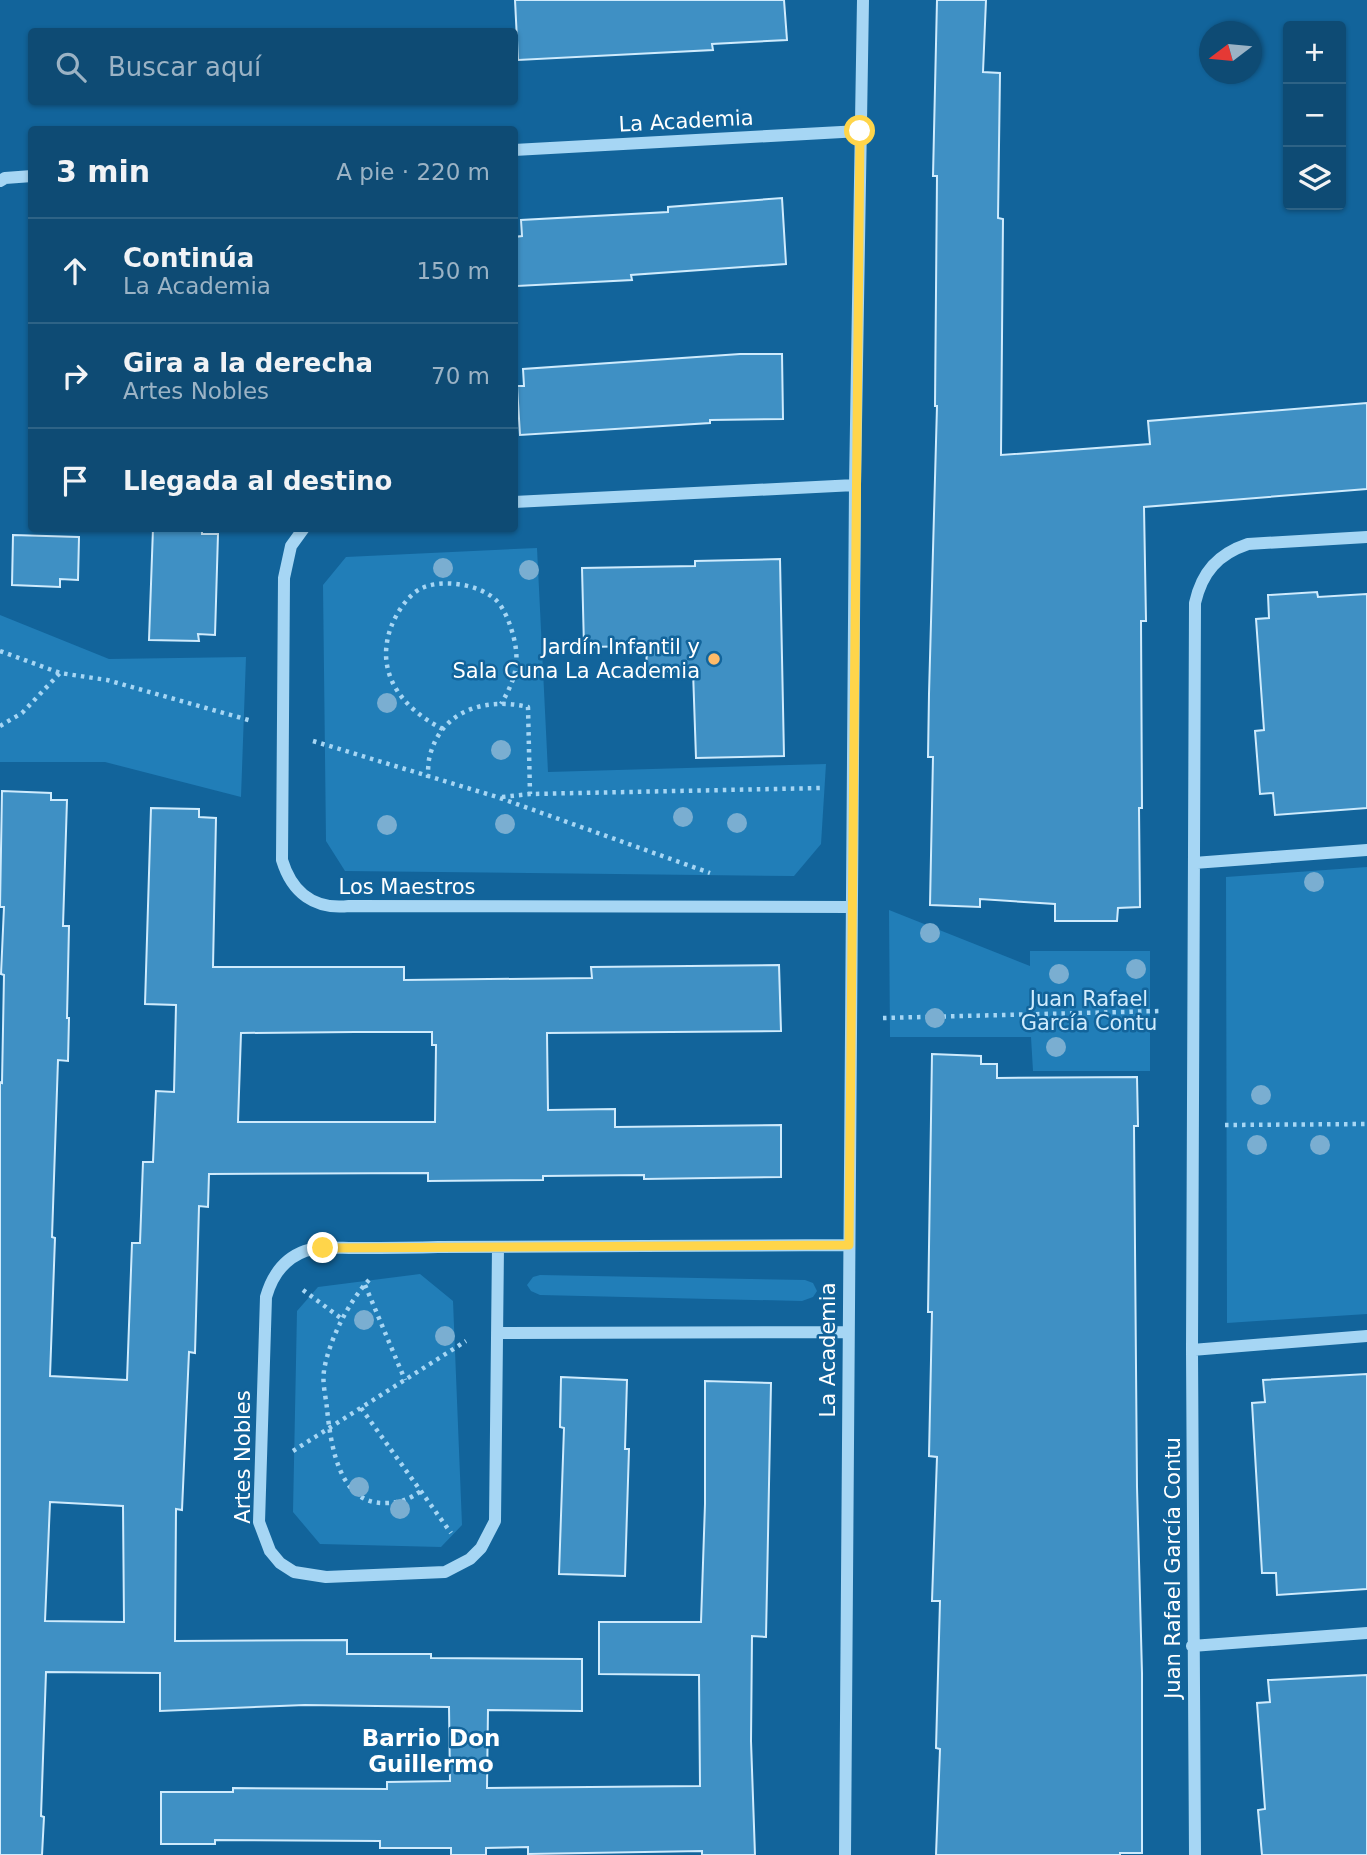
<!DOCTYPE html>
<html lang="es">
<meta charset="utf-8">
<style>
body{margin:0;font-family:"DejaVu Sans",sans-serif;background:#1c557c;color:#f1f3f6}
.controls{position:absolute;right:21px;top:21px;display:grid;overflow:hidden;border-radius:7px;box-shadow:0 2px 5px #0004}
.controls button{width:63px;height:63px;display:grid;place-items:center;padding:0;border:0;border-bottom:2px solid #2e6386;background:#0e4b74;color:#f1f3f6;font:35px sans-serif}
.compass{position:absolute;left:1199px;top:21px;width:63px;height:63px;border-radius:50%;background:#0e4b74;box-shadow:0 2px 5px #0004;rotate:254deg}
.stop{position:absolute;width:21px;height:21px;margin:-16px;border:5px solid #ffd54a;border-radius:50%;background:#fff}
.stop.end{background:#ffd54a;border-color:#fff;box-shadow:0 2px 7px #0008}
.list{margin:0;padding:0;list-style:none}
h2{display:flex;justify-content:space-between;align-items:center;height:91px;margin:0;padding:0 28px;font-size:30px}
h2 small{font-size:23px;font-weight:400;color:#9bb3c5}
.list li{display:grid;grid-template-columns:46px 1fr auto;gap:21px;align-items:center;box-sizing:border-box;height:105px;padding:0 28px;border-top:2px solid #2e6386}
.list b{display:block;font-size:26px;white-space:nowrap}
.list p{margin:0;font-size:23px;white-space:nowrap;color:#9bb3c5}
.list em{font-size:23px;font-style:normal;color:#9bb3c5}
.icon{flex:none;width:38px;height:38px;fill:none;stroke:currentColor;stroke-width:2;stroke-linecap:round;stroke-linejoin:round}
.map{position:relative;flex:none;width:1367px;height:1855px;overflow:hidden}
.search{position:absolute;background:#0e4b74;box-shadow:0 2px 5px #0004;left:28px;top:28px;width:490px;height:77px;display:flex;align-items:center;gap:18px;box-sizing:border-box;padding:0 24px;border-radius:7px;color:#9bb3c5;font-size:26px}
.panel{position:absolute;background:#0e4b74;box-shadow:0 2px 5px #0004;left:28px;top:126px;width:490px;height:406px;border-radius:7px}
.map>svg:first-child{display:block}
.green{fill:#217eb8}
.building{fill:#3f90c4;stroke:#cfebfd;stroke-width:2;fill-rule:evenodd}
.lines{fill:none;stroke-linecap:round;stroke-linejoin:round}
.path{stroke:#a6d6f4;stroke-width:4.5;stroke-dasharray:3.5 5;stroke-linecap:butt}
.minor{stroke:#a6d6f4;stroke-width:12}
.tree{fill:#7aaed1}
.route{stroke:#ffd54a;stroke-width:9}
.poi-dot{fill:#ffbb69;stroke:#12649b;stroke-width:2.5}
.labels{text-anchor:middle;stroke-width:5;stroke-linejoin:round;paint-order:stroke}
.street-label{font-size:21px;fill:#fff;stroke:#12649b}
.poi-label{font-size:21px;fill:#fff;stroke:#12649b;text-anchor:end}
.park-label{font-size:21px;fill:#cfebfd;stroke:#12649b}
.neighbourhood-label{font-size:23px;font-weight:bold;fill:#fff;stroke:#12649b}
</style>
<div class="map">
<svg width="1367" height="1855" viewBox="0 0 1367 1855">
<rect width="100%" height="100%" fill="#12649b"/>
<path class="green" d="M537,548L548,772L826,764L821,844L794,876L345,871L326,841L323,585L346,557Z
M0,615L109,659L246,657L241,797L105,762H0Z
M1367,867V1314L1227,1323L1226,877Z
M889,910L1030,966V951H1150V1071H1033L1031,1037H890Z
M420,1274L453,1301L462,1525L441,1547L320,1544L293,1512L297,1311L318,1287Z
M540,1275L805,1280L813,1283L817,1291L813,1297L802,1301L540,1295L531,1291L527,1285L533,1277Z"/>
<path class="building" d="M515,0H784L787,40L712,44L713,50L518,60Z
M937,0H986L983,72L1000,73L998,218L1003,219L1001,455L1150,444L1148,421L1367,403V489L1144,507L1146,621H1141L1142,808H1139L1140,907L1118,908L1117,921H1055V904L980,899V907L930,905L933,757H928L929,694L937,406H935L937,176H933Z
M782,198L786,264L631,275L632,280L517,286L514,237L522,236L521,220L668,212V207Z
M740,354H782L783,419L710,420V423L520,435L517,386H524L523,369Z
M153,528H202V534H218L215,635L198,634L199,641L149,640Z
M13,535L79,537L78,580L60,579V587L12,585Z
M780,559L784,756L696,758L693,671L646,672L647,646L584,647L582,568L695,566V561Z
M1317,592L1318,597L1367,594V808L1275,815L1273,793L1260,794L1255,731L1264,730L1256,619L1269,618L1268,595Z
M2,791L51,793V800H67L63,926H69L67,1018H69L68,1061L58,1060L52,1237L55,1238L50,1376L127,1380L132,1243H140L143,1162H153L156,1091L174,1092L176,1005L145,1004L151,808L199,809V817L216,818L213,967H404V980L592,978L591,967L779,965L781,1031L547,1033L548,1110L615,1109V1127L781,1125V1177L644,1179V1175L543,1176V1180L428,1181V1173L209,1174L208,1207L199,1206L195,1353L189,1352L182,1510L176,1509L175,1641L347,1640V1654H431V1658L582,1659V1711L488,1710L487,1788L700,1786L699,1675L599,1674V1622H701L705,1504V1381L771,1383L766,1637L752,1636L751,1741L755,1855H702V1851L528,1854V1847L486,1848V1855H451V1848H380V1841L215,1840V1844H161V1792H233V1788L387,1789V1782L450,1781L449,1707L305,1705L160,1711V1673L46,1672L41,1816L44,1817L42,1855H0V1082L2,1083L4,975L1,974L4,907H0ZM355,1032H432V1045H436L435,1122H238L241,1033ZM50,1502L123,1506L124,1622L45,1621Z
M932,1054L981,1056V1064H997V1078L1137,1077L1138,1126H1134L1137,1487L1142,1673V1853H1120V1855H936L940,1749L936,1748L940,1601H932L937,1457L929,1456L932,1312H928Z
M1367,1374V1589L1277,1595L1276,1573H1262L1252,1403L1265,1402L1263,1380Z
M561,1377L627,1380L625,1449H629L625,1576L559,1574L564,1428L560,1427Z
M1367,1675V1855H1262L1258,1810L1265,1809L1257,1703L1270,1702L1268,1680Z"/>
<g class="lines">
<path class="path" d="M0,651L60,673L107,680L252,721
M0,726L22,713L60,673
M443,729C403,709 374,674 391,627C396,614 407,596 420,589C441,578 479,584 496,600C503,607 508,619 511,628C521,659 517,677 501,704
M313,741L497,797L710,873
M428,778C428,771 428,762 430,755C442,710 486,697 528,707L530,794
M502,797L530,794L822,788
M883,1018L1161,1011
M1225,1125L1367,1124
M369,1280C349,1301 328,1342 324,1371C322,1383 326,1397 327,1409C331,1446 339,1505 386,1503C401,1503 409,1499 421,1491
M365,1285L405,1380
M303,1290L342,1319
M361,1408L451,1533
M293,1451L466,1341"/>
<path class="minor" d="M514,150L860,131
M0,181L5,178L32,176
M514,502L855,485
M304,528L291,546L284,578L282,860C292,893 315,910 349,906L851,907
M1194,863L1367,850
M498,1247L495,1521L481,1548L470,1559L445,1572L326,1577L294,1572L280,1563L270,1551L259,1522L266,1297C272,1276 283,1259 305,1251C320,1246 338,1248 353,1248C381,1248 410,1248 438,1247C575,1246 712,1246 849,1245
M497,1333L847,1332
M1192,1350L1367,1336
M1192,1646L1367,1633
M845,1855L855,485L863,0
M1195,1855L1192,1350L1195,603C1202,572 1218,554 1248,544L1367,537"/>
</g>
<g class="tree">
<circle cx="443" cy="568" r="10"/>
<circle cx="529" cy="570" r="10"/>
<circle cx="387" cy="703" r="10"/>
<circle cx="501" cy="750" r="10"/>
<circle cx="683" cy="817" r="10"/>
<circle cx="737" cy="823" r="10"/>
<circle cx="505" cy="824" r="10"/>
<circle cx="387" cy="825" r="10"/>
<circle cx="1314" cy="882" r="10"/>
<circle cx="930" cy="933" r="10"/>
<circle cx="1136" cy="969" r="10"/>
<circle cx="1059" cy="974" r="10"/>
<circle cx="935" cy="1018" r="10"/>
<circle cx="1056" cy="1047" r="10"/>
<circle cx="1261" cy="1095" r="10"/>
<circle cx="1257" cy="1145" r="10"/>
<circle cx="1320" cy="1145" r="10"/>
<circle cx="364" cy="1320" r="10"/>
<circle cx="445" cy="1336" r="10"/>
<circle cx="359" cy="1487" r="10"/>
<circle cx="400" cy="1509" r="10"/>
</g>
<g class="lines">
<path class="route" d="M323,1248L849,1245L860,131"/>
</g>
<circle class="poi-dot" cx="714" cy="659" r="7"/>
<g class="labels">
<g class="street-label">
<text transform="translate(686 121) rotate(-3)" y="7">La Academia</text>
<text x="407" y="894">Los Maestros</text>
<text transform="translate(828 1350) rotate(-90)" y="7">La Academia</text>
<text transform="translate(243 1457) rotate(-90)" y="7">Artes Nobles</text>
<text transform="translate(1173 1568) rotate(-90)" y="7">Juan Rafael García Contu</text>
</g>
<g class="poi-label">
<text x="700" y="654">Jardín Infantil y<tspan x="700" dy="24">Sala Cuna La Academia</tspan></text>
</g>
<g class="park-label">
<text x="1089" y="1006">Juan Rafael<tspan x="1089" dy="24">García Contu</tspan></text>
</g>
<g class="neighbourhood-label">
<text x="431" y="1746">Barrio Don<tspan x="431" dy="26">Guillermo</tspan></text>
</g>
</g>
</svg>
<div class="controls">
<button>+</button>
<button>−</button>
<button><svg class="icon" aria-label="layers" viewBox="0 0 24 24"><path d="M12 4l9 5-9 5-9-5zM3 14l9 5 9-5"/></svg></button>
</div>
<svg class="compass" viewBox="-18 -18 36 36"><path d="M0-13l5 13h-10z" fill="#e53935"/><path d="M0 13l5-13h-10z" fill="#9bb3c5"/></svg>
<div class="stop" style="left:860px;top:131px"></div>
<div class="stop end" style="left:323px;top:1248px"></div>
<div class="search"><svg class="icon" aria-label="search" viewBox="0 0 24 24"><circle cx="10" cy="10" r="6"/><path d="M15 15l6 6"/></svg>Buscar aquí</div>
<section class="panel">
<h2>3 min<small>A pie · 220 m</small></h2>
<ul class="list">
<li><svg class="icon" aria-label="ahead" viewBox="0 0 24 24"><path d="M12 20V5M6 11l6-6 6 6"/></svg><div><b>Continúa</b><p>La Academia</p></div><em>150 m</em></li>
<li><svg class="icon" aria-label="right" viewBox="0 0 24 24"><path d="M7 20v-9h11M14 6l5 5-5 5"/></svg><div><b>Gira a la derecha</b><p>Artes Nobles</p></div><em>70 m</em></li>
<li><svg class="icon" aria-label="arrive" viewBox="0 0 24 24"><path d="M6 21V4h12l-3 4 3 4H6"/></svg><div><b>Llegada al destino</b></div></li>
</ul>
</section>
</div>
